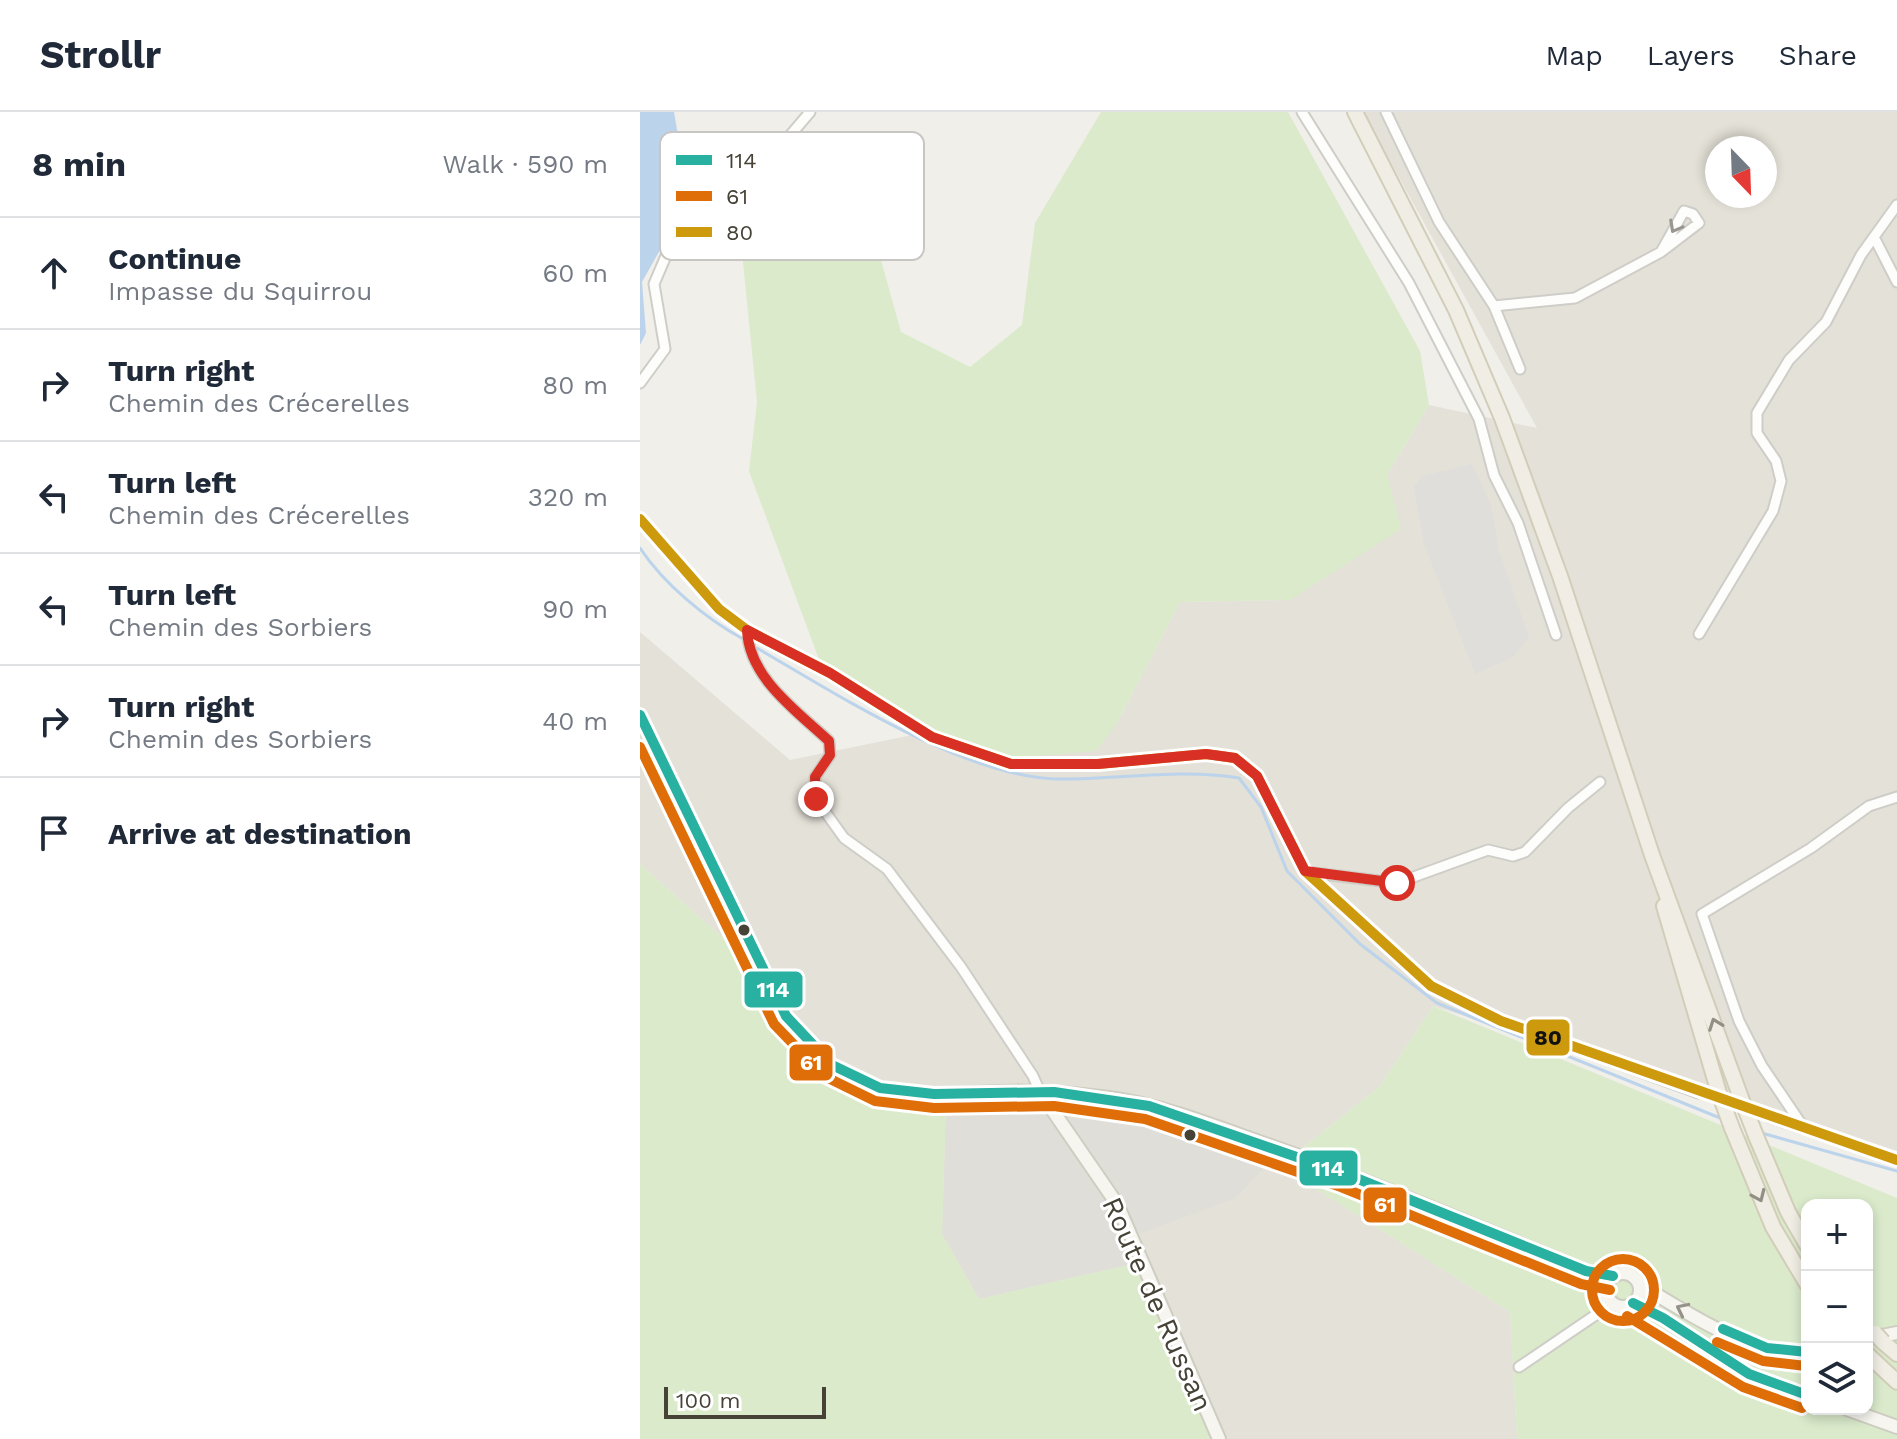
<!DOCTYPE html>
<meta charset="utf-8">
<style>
body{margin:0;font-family:"Work Sans",sans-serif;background:#f6f6f7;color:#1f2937}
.controls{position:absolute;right:24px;bottom:24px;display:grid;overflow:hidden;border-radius:16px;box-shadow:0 4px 12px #0003}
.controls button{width:72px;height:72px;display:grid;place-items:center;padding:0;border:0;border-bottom:2px solid #e0e1e3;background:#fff;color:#1f2937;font:40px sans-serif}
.compass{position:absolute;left:1065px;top:24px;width:72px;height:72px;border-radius:50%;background:#fff;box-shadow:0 4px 12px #0003;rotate:157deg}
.scale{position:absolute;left:24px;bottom:20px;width:162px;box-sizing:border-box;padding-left:8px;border:4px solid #464236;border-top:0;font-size:22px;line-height:28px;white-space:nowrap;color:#464236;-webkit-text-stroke:6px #fff;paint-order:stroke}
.stop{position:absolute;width:24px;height:24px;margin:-18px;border:6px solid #d93025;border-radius:50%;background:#fff}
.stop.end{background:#d93025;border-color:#fff;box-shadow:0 2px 8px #0008}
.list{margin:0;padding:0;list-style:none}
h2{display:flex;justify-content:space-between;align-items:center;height:104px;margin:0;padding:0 32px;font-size:34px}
h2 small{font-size:26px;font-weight:400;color:#747a83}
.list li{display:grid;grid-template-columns:52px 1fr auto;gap:24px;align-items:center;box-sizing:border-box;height:112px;padding:0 32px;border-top:2px solid #e0e1e3}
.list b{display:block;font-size:30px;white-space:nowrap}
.list p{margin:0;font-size:26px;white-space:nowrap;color:#747a83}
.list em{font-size:26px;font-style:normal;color:#747a83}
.icon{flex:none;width:44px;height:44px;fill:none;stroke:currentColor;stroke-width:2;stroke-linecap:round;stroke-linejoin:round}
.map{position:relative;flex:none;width:1257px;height:1327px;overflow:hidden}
header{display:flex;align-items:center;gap:48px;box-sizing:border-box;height:112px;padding:0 40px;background:#fff;border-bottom:2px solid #e0e1e3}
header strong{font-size:38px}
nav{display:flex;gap:44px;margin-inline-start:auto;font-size:28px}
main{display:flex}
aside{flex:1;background:#fff}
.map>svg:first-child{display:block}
.residential{fill:#e4e1d8;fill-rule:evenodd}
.industrial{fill:#e0ded8}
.green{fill:#daeacb;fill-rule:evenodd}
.parking{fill:#dfdeda}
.water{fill:#bcd3ec}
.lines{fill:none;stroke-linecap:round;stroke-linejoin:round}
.stream{stroke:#bcd3ec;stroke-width:3}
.street-tunnel{stroke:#ceccc6;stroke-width:9;stroke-dasharray:9 4.5;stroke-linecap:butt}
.street-casing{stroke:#cecdc7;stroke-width:13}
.secondary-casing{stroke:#cecdc1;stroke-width:16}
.primary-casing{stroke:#d2cdb8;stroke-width:18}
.street{stroke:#fdfdfc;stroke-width:9}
.secondary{stroke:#f6f5ef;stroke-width:12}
.primary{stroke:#f0eee4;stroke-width:14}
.primary-bridge-casing{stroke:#d2cdb8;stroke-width:18;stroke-linecap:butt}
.primary-bridge{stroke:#f0eee4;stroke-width:14}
.bus-1-casing{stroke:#fff;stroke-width:16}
.bus-2-casing{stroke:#fff;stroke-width:16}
.bus-3-casing{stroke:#fff;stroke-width:16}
.bus-1{stroke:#28b0a1;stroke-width:10}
.bus-2{stroke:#df6e08;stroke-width:10}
.bus-3{stroke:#cd9a0e;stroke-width:10}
.oneway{stroke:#98968f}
.oneway2{stroke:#928f84}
.oneway3{stroke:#959389}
.route{stroke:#d93025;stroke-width:10}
.bus-dot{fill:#464236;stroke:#fff;stroke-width:3}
.labels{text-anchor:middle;stroke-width:6;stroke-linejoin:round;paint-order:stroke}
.street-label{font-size:28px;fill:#464236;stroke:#fff}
.key{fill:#fff;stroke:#c8c6c3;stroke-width:2}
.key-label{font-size:22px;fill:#464236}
.line-badge{stroke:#fff;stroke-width:3}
.badge-label{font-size:22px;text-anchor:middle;font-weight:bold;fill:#fff}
.pale-badge-label{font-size:22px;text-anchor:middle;font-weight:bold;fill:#111}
</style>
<header>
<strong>Strollr</strong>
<nav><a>Map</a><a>Layers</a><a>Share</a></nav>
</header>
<main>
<aside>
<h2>8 min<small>Walk · 590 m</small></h2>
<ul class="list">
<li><svg class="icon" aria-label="ahead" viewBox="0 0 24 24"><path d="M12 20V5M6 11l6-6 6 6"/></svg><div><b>Continue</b><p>Impasse du Squirrou</p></div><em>60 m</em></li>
<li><svg class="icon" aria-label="right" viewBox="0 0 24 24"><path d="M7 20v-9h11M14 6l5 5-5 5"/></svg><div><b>Turn right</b><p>Chemin des Crécerelles</p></div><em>80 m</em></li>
<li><svg class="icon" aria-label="left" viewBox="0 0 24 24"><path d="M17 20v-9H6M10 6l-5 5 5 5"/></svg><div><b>Turn left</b><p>Chemin des Crécerelles</p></div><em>320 m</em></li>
<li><svg class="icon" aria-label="left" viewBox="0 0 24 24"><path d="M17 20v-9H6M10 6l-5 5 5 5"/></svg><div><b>Turn left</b><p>Chemin des Sorbiers</p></div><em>90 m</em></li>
<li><svg class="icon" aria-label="right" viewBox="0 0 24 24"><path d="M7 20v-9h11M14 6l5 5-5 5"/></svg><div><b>Turn right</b><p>Chemin des Sorbiers</p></div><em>40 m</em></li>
<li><svg class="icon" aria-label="arrive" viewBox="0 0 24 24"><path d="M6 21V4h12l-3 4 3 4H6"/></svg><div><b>Arrive at destination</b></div></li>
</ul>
</aside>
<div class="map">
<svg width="1257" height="1327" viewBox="0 0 1257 1327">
<rect width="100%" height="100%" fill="#f0efea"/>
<path class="residential" d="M723,0H1257V1039L793,894L739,975L640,1054L870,1200L877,1327H572L497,1151L339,1187L302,1122L306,995L206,976L141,915L125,864L0,752V520L150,648L292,619L374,646L476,613L540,490L650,488L747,363L789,293L897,316ZM1077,36H1125V84H1077Z"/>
<path class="industrial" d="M306,995L436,996L539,1017L633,1046L596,1086L496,1123L497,1151L339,1187L302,1122Z"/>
<path class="green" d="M461,0H648L780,239L789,293L747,363L761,417L650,488L540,490L476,613L456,639L374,646L292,619L180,550L109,359L117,290L98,100L216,58L261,220L330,255L382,213L395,111Z
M0,752L125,864L141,915L206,976L306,995L302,1122L339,1187L497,1151L572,1327H0Z
M793,894L1257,1086V1327H877L870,1200L640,1054L739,975ZM1167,1093H1227V1297H1167Z"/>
<path class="parking" d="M832,352L851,393L859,439L889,525L872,546L835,562L783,429L774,375L782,364Z"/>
<path class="water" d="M0,0H34L45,63L25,129L2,170L6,221L0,233Z"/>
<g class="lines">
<path class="stream" d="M0,436C24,472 65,506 103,527
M117,536C198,583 323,664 416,667C477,668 538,656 599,666L621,695L647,759L720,832L797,891L1085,1008
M1118,1020L1257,1059"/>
<path class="street-tunnel" d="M1058,981L1129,1005"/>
<defs>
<path id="street" d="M662,0L769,171L839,307L854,363L878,411L916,523
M746,0L799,110L854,194L935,186L1021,140L1059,111L1053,102L1044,99L1021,140
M1234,125L1257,170
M854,194L880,257
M0,271L25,237L14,172L34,125L125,53L170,0
M0,407L79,497L107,518L190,561L292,625L326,639L371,652H458L566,642L595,646L617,664L665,759L791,874L861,909L1058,981
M107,518C109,566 157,599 189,629L190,643L175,665L176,687L204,726L247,757L321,855L393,964L400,980
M1059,522L1133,399L1141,369L1136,349L1117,321V301L1149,248L1186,210L1221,143L1257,93
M666,760L757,771L848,738L873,744L885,740L928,696L960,670
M1129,1005L1257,1048
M1164,1016L1122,954L1099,909L1062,802L1171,736L1229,694L1257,685
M879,1255L957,1202L970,1188"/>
<path id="secondary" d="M0,603L146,904C209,990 263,985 360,980C396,978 433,981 469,986C522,993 574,1014 625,1032C734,1070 840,1116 946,1159L973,1164
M400,980L477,1092L579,1327
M966 1178a17 17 0 1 1 34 0a17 17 0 1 1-34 0Z
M999,1172C1048,1201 1109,1244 1167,1240
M993,1191L1023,1206L1109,1262L1167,1283
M1227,1227L1257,1221
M1207,1297L1257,1315"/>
<path id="primary" d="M715,0L816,198L862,306L920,464L1012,743L1101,986
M1024,794L1078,978
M1092,1016L1133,1115L1167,1172
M1116,1024L1148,1100L1167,1133
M1243,1230L1257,1242
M1227,1242L1257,1270"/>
</defs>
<use href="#street" class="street-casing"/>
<use href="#secondary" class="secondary-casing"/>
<use href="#primary" class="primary-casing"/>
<use href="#street" class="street"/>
<use href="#secondary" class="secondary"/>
<use href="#primary" class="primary"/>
<defs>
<path id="primary-bridge" d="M1078,978L1092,1016
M1101,986L1116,1024
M1235,1221L1243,1230"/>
</defs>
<use href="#primary-bridge" class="primary-bridge-casing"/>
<use href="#primary-bridge" class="primary-bridge"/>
<defs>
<path id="bus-1" d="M0,603L146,904L192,953L240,976L294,982L414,980L509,994L706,1062L946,1159L973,1164
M993,1191L1023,1206L1109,1262L1167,1283
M1083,1217L1127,1236L1167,1240"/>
<path id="bus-2" d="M0,635L134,912L184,964L235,989L294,996L414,994L505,1007L701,1075L941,1172L970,1178
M952 1178a31 31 0 1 1 62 0a31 31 0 1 1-62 0Z
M987,1204L1103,1275L1162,1296
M1077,1230L1123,1249L1166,1254"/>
<path id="bus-3" d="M0,407L79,497L107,518L190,561L292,625L371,652H458L566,642L595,646L617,664L665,759L791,874L861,909L1257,1048"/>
</defs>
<use href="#bus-1" class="bus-1-casing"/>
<use href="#bus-2" class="bus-2-casing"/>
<use href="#bus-3" class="bus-3-casing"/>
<use href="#bus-1" class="bus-1"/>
<use href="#bus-2" class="bus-2"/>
<use href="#bus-3" class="bus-3"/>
</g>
<defs><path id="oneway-chevron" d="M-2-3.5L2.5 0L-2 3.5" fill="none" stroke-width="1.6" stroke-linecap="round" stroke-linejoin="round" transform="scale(2)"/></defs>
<use class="oneway" href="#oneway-chevron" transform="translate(1035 115) rotate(119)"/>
<g class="oneway2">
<use href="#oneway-chevron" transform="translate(1075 912) rotate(-110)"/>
<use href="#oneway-chevron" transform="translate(1119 1084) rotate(66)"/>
</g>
<use class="oneway3" href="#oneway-chevron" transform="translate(1042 1197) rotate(-154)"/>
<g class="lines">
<path class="route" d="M176,687L175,665L190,643L189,629C157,599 109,566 107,518L190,561L292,625L371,652H458L566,642L595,646L617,664L665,759L757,771"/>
</g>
<g class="bus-dot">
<circle cx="104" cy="818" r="7"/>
<circle cx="550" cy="1023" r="7"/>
</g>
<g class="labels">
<g class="street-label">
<text transform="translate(518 1192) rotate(66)" y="10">Route de Russan</text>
</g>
</g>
<rect x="20" y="20" width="264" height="128" rx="12" class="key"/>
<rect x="36" y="43" width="36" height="10" fill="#28b0a1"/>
<rect x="36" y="79" width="36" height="10" fill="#df6e08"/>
<rect x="36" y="115" width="36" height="10" fill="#cd9a0e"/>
<g class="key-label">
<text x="86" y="56">114</text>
<text x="86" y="92">61</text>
<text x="86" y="128">80</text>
</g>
<g class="line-badge">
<rect x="103" y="858" width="61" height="39" rx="8" fill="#28b0a1"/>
<rect x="885" y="906" width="46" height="39" rx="8" fill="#cd9a0e"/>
<rect x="148" y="931" width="46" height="39" rx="8" fill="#df6e08"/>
<rect x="658" y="1037" width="61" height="38" rx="8" fill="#28b0a1"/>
<rect x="722" y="1074" width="46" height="38" rx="8" fill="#df6e08"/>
</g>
<g class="badge-label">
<text x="133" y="885">114</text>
<text x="171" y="958">61</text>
<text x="688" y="1064">114</text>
<text x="745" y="1100">61</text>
</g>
<g class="pale-badge-label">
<text x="908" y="933">80</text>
</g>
</svg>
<div class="controls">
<button>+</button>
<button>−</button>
<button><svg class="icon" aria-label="layers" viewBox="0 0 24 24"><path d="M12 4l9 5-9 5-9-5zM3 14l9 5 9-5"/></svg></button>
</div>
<svg class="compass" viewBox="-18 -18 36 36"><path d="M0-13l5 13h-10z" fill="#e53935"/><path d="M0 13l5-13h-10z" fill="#747a83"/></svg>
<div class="scale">100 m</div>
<div class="stop" style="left:757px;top:771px"></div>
<div class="stop end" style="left:176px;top:687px"></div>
</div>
</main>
